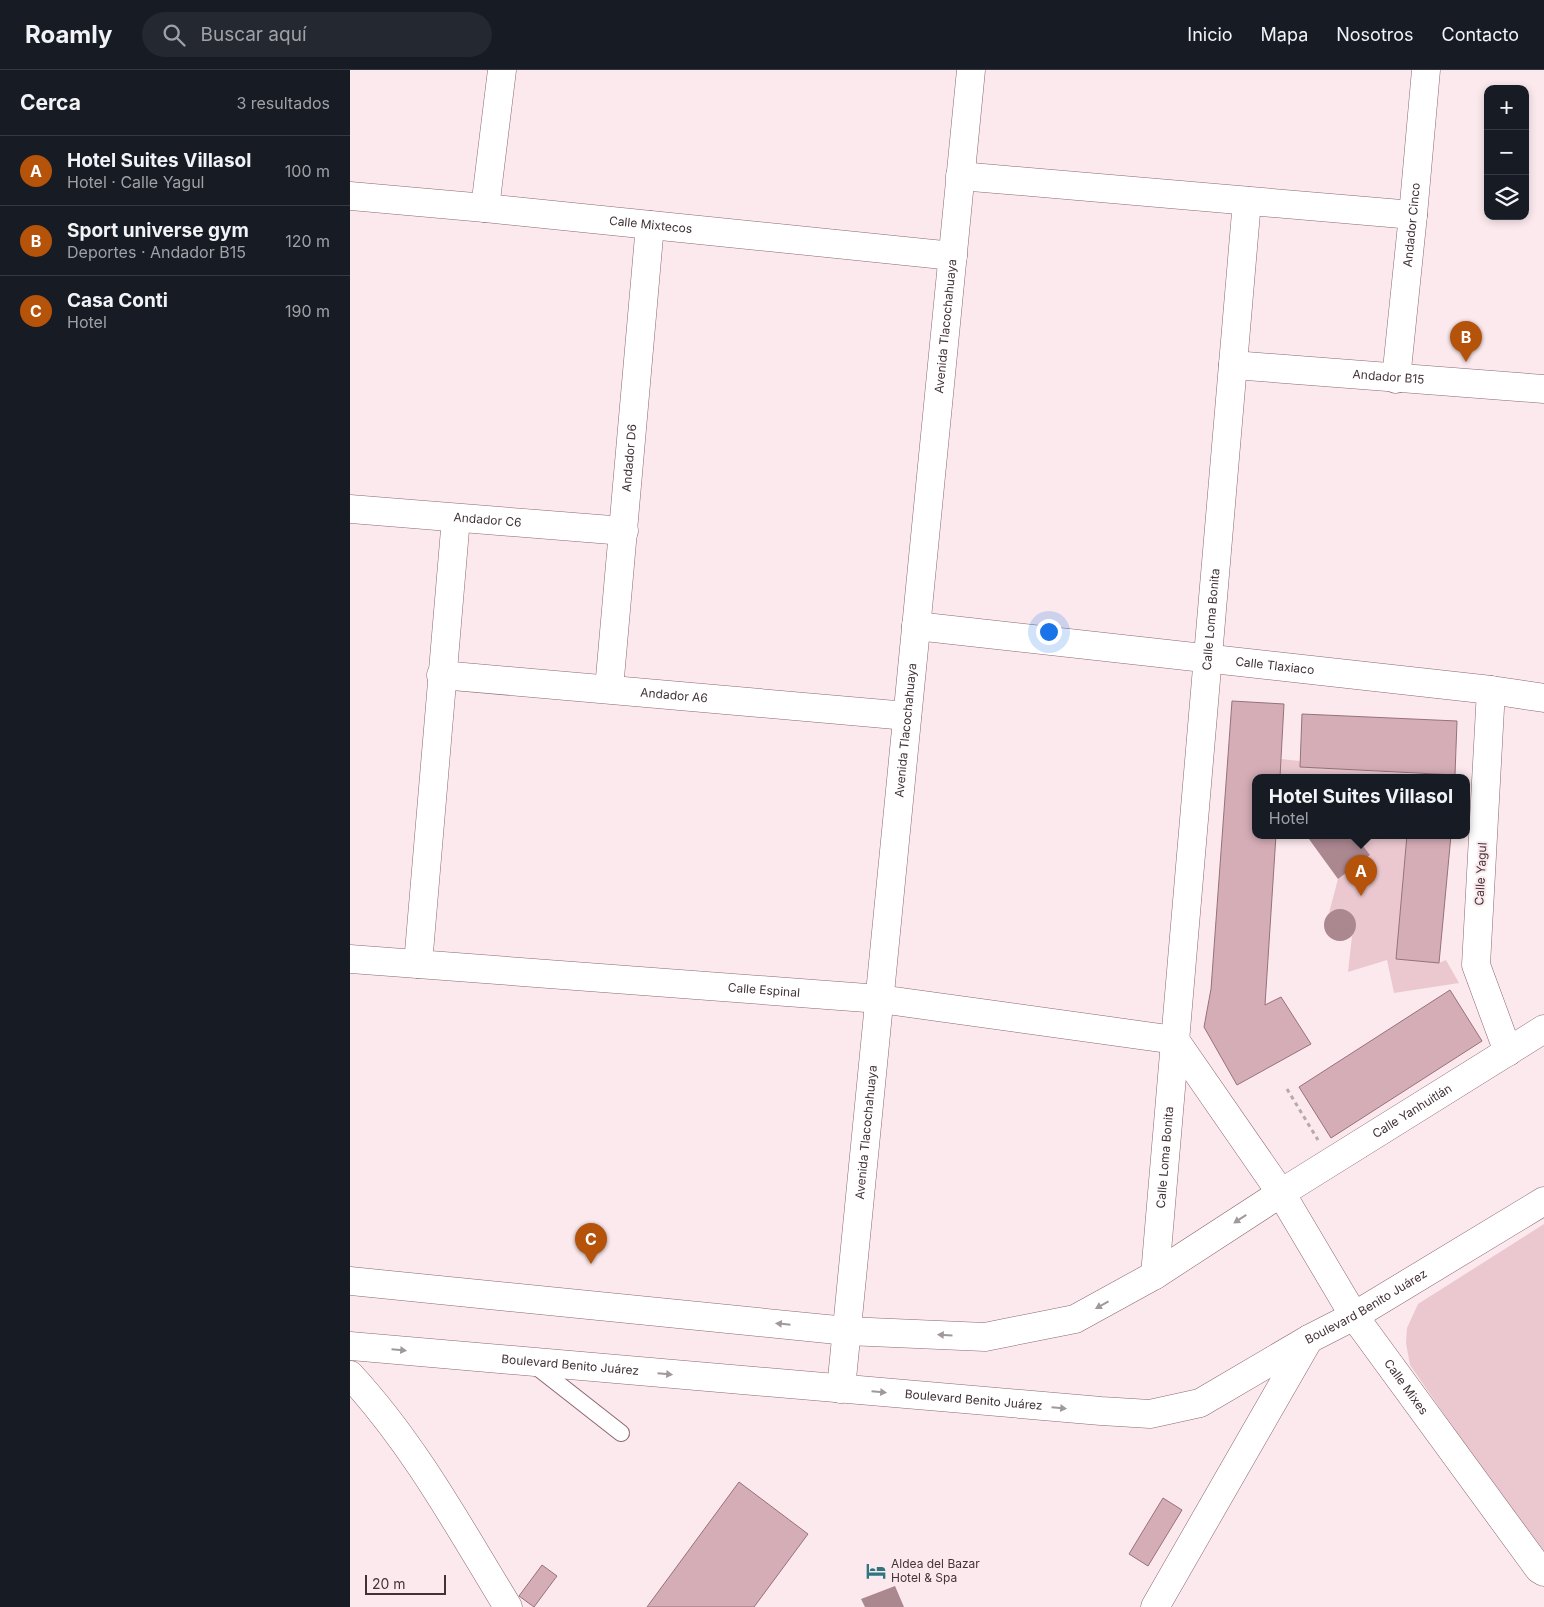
<!DOCTYPE html>
<html lang="es">
<meta charset="utf-8">
<style>
body{margin:0;font-family:Inter,sans-serif;background:#242831;color:#f1f3f6}
.controls{position:absolute;right:15px;top:15px;display:grid;overflow:hidden;border-radius:10px;box-shadow:0 2px 8px #0003}
.controls button{width:45px;height:45px;display:grid;place-items:center;padding:0;border:0;border-bottom:1px solid #363941;background:#171b24;color:#f1f3f6;font:25px sans-serif}
.scale{position:absolute;left:15px;bottom:12px;width:81px;box-sizing:border-box;padding-left:5px;border:2px solid #423236;border-top:0;font-size:14px;line-height:18px;white-space:nowrap;color:#423236;-webkit-text-stroke:4px #fbe9ed;paint-order:stroke}
.you{position:absolute;left:698px;top:561px;width:18px;height:18px;margin:-12px;border:4px solid #fff;border-radius:50%;background:#1a73e8;box-shadow:0 0 0 8px #1a73e833}
.badge{display:grid;place-items:center;width:32px;height:32px;border-radius:50%;background:#b45309;color:#fff;font-size:16px;font-weight:700}
.pin{position:absolute;translate:-50% -41px;filter:drop-shadow(0 1px 2px #0008)}
.pin::after{content:'';position:absolute;top:26px;width:18px;height:15px;background:inherit;clip-path:polygon(0 0,100% 0,50% 100%)}
.popup{position:absolute;left:902px;top:704px;width:218px;height:65px;box-sizing:border-box;display:grid;place-content:center;border-radius:10px;background:#171b24;filter:drop-shadow(0 1px 4px #0005);font-size:16px;white-space:nowrap;color:#9ea1a6}
.popup b{font-size:19px;color:#f1f3f6}
.popup::after{content:'';position:absolute;left:50%;top:100%;margin-left:-10px;border:10px solid transparent;border-top-color:#171b24}
.list{margin:0;padding:0;list-style:none}
h2{display:flex;justify-content:space-between;align-items:center;height:65px;margin:0;padding:0 20px;font-size:21px}
h2 small{font-size:16px;font-weight:400;color:#9ea1a6}
.list li{display:grid;grid-template-columns:32px 1fr auto;gap:15px;align-items:center;box-sizing:border-box;height:70px;padding:0 20px;border-top:1px solid #363941}
.list b{display:block;font-size:19px;white-space:nowrap}
.list p{margin:0;font-size:16px;white-space:nowrap;color:#9ea1a6}
.list em{font-size:16px;font-style:normal;color:#9ea1a6}
.icon{flex:none;width:28px;height:28px;fill:none;stroke:currentColor;stroke-width:2;stroke-linecap:round;stroke-linejoin:round}
.map{position:relative;flex:none;width:1194px;height:1537px;overflow:hidden}
header{display:flex;align-items:center;gap:30px;box-sizing:border-box;height:70px;padding:0 25px;background:#171b24;border-bottom:1px solid #363941}
header strong{font-size:24px}
nav{display:flex;gap:28px;margin-inline-start:auto;font-size:18px}
.search{width:350px;height:45px;background:#242831;display:flex;align-items:center;gap:12px;box-sizing:border-box;padding:0 18px;border-radius:28px;color:#9ea1a6;font-size:19px}
main{display:flex}
aside{flex:1;background:#171b24}
.map>svg:first-child{display:block}
.green{fill:#ebc8d0}
.water{fill:#ab8790}
.building{fill:#d5adb7;stroke:#96717a}
.lines{fill:none;stroke-linecap:round;stroke-linejoin:round}
.lane-casing{stroke:#8c6771;stroke-width:18}
.street-casing{stroke:#8c6771;stroke-width:29}
.secondary-casing{stroke:#8c6771;stroke-width:29}
.path{stroke:#b8a7ab;stroke-width:3;stroke-dasharray:4 4;stroke-linecap:butt}
.lane{stroke:#fff;stroke-width:16}
.street{stroke:#fff;stroke-width:28}
.secondary{stroke:#fff;stroke-width:28}
.oneway{fill:#a0989a}
.labels{text-anchor:middle;stroke-width:4;stroke-linejoin:round;paint-order:stroke}
.street-label{font-size:12px;fill:#423236;stroke:#fbe9ed}
.poi-label{font-size:12px;fill:#423236;stroke:#fbe9ed;text-anchor:start}
</style>
<header>
<strong>Roamly</strong>
<div class="search"><svg class="icon" aria-label="search" viewBox="0 0 24 24"><circle cx="10" cy="10" r="6"/><path d="M15 15l6 6"/></svg>Buscar aquí</div>
<nav><a>Inicio</a><a>Mapa</a><a>Nosotros</a><a>Contacto</a></nav>
</header>
<main>
<aside>
<h2>Cerca<small>3 resultados</small></h2>
<ul class="list">
<li><span class="badge">A</span><div><b>Hotel Suites Villasol</b><p>Hotel · Calle Yagul</p></div><em>100 m</em></li>
<li><span class="badge">B</span><div><b>Sport universe gym</b><p>Deportes · Andador B15</p></div><em>120 m</em></li>
<li><span class="badge">C</span><div><b>Casa Conti</b><p>Hotel</p></div><em>190 m</em></li>
</ul>
</aside>
<div class="map">
<svg width="1194" height="1537" viewBox="0 0 1194 1537">
<rect width="100%" height="100%" fill="#fbe9ed"/>
<path class="green" d="M931,689L950,691V697L1117,707L1116,718V707H930Z
M1005,765H1057L1046,889L1089,893L1096,890L1109,913L1044,923L1037,890L998,902L1002,866L1005,861L984,840L979,843L988,809L1020,785Z
M1194,1154V1482L1182,1472L1060,1295L1056,1273L1057,1258L1068,1234Z"/>
<path class="water" d="M956,765H1005L1020,785L988,809Z
M974 855a16 16 0 1 1 32 0a16 16 0 1 1-32 0Z
M545,1516L554,1537H515L511,1529Z"/>
<path class="building" d="M882,631L934,634L930,707H906V765H926L915,935L931,927L961,974L887,1015L854,957L861,919Z
M952,644L1107,651L1105,705L950,697Z
M1057,765H1101L1089,893L1046,889Z
M1100,920L1132,971L981,1068L949,1017Z
M389,1412L458,1464L404,1537H297Z
M813,1428L832,1440L798,1496L779,1484Z
M192,1495L207,1506L184,1537L169,1526Z"/>
<g class="lines">
<defs>
<path id="lane" d="M183,1294L271,1363"/>
<g id="street">
<path d="M610,106L1063,145"/>
<path id="s1" d="M0,126L135,138L603,186"/>
<path d="M135,138L152,0"/>
<path id="s2" d="M883,295L1194,319"/>
<path id="s3" d="M1046,309L1063,145L1076,0"/>
<path id="s4" d="M0,439L274,461"/>
<path id="s5" d="M566,556L1141,620L1194,628"/>
<path id="s6" d="M91,605L557,646"/>
<path id="s7" d="M259,619L300,155"/>
<path d="M1141,620L1126,895L1158,982"/>
<path id="s8" d="M0,889L530,929L825,970L931,1123L1194,959"/>
<path d="M68,894L106,448"/>
<path id="s9" d="M805,1205L897,131"/>
<path id="s10" d="M1004,1246L1189,1499L1194,1502"/>
<path d="M0,1305C64,1374 109,1457 158,1537"/>
<path id="s11" d="M491,1319L621,0"/>
<path d="M805,1537L959,1269"/>
</g>
<g id="secondary">
<path d="M0,1211L497,1261L635,1267L725,1249L805,1205L931,1123L1004,1246"/>
<path id="s12" d="M0,1276L751,1341L800,1344L850,1333L959,1269L1004,1246L1194,1131"/>
</g>
</defs>
<use href="#lane" class="lane-casing"/>
<use href="#street" class="street-casing"/>
<use href="#secondary" class="secondary-casing"/>
<path class="path" d="M937,1019L968,1070"/>
<use href="#lane" class="lane"/>
<use href="#street" class="street"/>
<use href="#secondary" class="secondary"/>
</g>
<defs><path id="oneway-solid" d="M-6-.8H1V-3.2L6.5 0L1 3.2V.8H-6Z" transform="scale(1.25)"/></defs>
<g class="oneway">
<use href="#oneway-solid" transform="translate(890 1149) rotate(147)"/>
<use href="#oneway-solid" transform="translate(752 1235) rotate(151)"/>
<use href="#oneway-solid" transform="translate(433 1254) rotate(-174)"/>
<use href="#oneway-solid" transform="translate(595 1265) rotate(-177)"/>
<use href="#oneway-solid" transform="translate(49 1280) rotate(5)"/>
<use href="#oneway-solid" transform="translate(315 1304) rotate(5)"/>
<use href="#oneway-solid" transform="translate(529 1322) rotate(5)"/>
<use href="#oneway-solid" transform="translate(709 1338) rotate(5)"/>
</g>
<defs>
<symbol id="hotel-bare" viewBox="-9 -9 18 18"><path d="M-6-4.5h1.5V1H6V5H4.5V3h-9V5H-6ZM-4 0a1.8 1.8 0 1 1 3.6 0ZM.5 0V-2.5h3Q6-2.5 6 0Z" fill="#2e7481" stroke="#fbe9ed" stroke-width="2.5" paint-order="stroke"/></symbol>
</defs>
<g fill-rule="evenodd">
<use href="#hotel-bare" x="512" y="1487" width="28" height="28"/>
</g>
<g class="labels">
<g class="street-label">
<text dy="4" stroke="none"><textPath href="#s1" startOffset="302">Calle Mixtecos</textPath></text>
<text dy="4" stroke="none"><textPath href="#s3" startOffset="155">Andador Cinco</textPath></text>
<text dy="4" stroke="none"><textPath href="#s11" startOffset="1068">Avenida Tlacochahuaya</textPath></text>
<text dy="4" stroke="none"><textPath href="#s2" startOffset="156">Andador B15</textPath></text>
<text dy="4" stroke="none"><textPath href="#s7" startOffset="232">Andador D6</textPath></text>
<text dy="4" stroke="none"><textPath href="#s4" startOffset="138">Andador C6</textPath></text>
<text dy="4" stroke="none"><textPath href="#s9" startOffset="658">Calle Loma Bonita</textPath></text>
<text dy="4" stroke="none"><textPath href="#s5" startOffset="361">Calle Tlaxiaco</textPath></text>
<text dy="4" stroke="none"><textPath href="#s6" startOffset="234">Andador A6</textPath></text>
<text dy="4" stroke="none"><textPath href="#s11" startOffset="662">Avenida Tlacochahuaya</textPath></text>
<text transform="translate(1131 804) rotate(-87)" y="4">Calle Yagul</text>
<text dy="4" stroke="none"><textPath href="#s8" startOffset="415">Calle Espinal</textPath></text>
<text dy="4" stroke="none"><textPath href="#s8" startOffset="1170">Calle Yanhuitlán</textPath></text>
<text dy="4" stroke="none"><textPath href="#s11" startOffset="258">Avenida Tlacochahuaya</textPath></text>
<text dy="4" stroke="none"><textPath href="#s9" startOffset="118">Calle Loma Bonita</textPath></text>
<text dy="4" stroke="none"><textPath href="#s12" startOffset="1046">Boulevard Benito Juárez</textPath></text>
<text dy="4" stroke="none"><textPath href="#s12" startOffset="221">Boulevard Benito Juárez</textPath></text>
<text dy="4" stroke="none"><textPath href="#s10" startOffset="88">Calle Mixes</textPath></text>
<text dy="4" stroke="none"><textPath href="#s12" startOffset="626">Boulevard Benito Juárez</textPath></text>
</g>
<g class="poi-label">
<text x="541" y="1498">Aldea del Bazar<tspan x="541" dy="14">Hotel &amp; Spa</tspan></text>
</g>
</g>
</svg>
<div class="controls">
<button>+</button>
<button>−</button>
<button><svg class="icon" aria-label="layers" viewBox="0 0 24 24"><path d="M12 4l9 5-9 5-9-5zM3 14l9 5 9-5"/></svg></button>
</div>
<div class="scale">20 m</div>
<div class="you"></div>
<div class="pin badge" style="left:1011px;top:826px">A</div>
<div class="popup"><b>Hotel Suites Villasol</b>Hotel</div>
<div class="pin badge" style="left:1116px;top:292px">B</div>
<div class="pin badge" style="left:241px;top:1194px">C</div>
</div>
</main>
